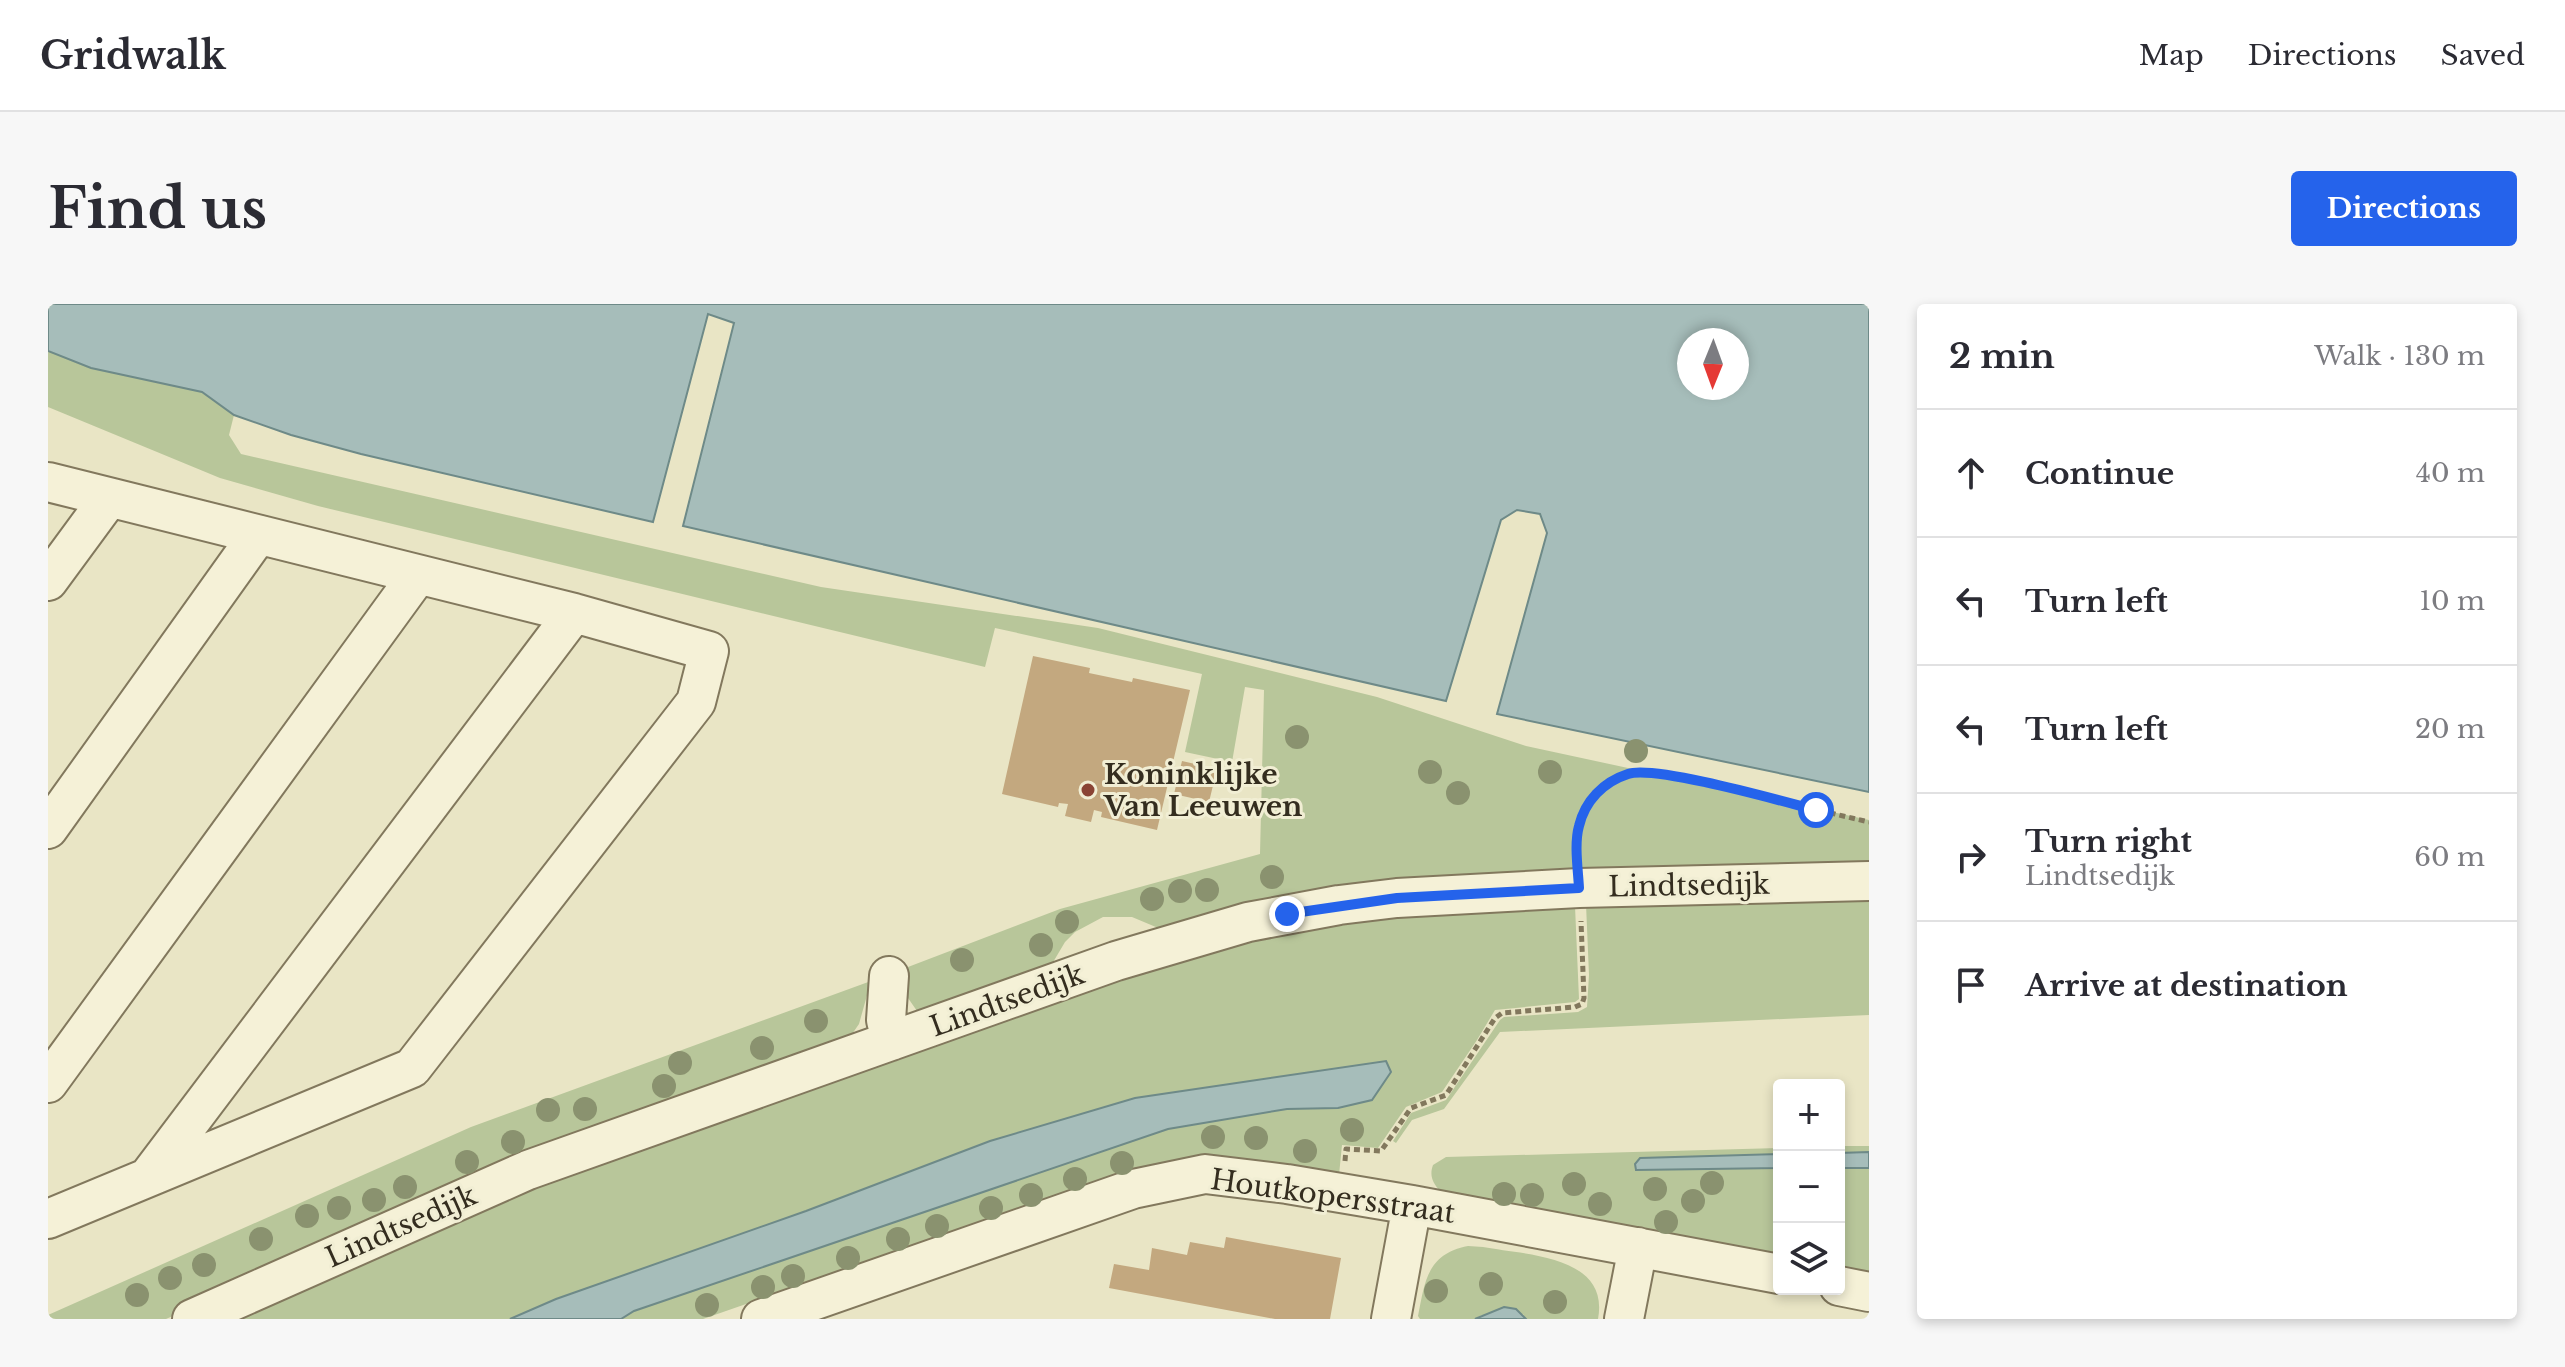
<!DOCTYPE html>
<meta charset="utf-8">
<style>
body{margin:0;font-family:"Libre Baskerville",serif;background:#f7f7f7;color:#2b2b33}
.controls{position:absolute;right:24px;bottom:24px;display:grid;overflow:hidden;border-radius:8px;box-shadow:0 4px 12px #0003}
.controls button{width:72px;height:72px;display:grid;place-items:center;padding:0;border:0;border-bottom:2px solid #e1e1e2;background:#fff;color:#2b2b33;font:40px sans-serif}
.compass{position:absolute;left:1629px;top:24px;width:72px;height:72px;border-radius:50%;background:#fff;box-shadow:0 4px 12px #0003;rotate:181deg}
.stop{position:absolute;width:24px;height:24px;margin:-18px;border:6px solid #2563eb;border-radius:50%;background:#fff}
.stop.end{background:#2563eb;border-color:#fff;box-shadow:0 2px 8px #0008}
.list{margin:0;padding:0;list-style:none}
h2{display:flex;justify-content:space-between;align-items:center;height:104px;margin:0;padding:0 32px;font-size:34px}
h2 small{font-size:26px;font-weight:400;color:#7c7c81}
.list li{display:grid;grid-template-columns:52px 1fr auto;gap:24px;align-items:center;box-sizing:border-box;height:128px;padding:0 32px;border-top:2px solid #e1e1e2}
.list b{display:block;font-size:30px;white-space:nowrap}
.list p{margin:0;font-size:26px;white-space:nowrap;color:#7c7c81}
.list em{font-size:26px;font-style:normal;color:#7c7c81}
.icon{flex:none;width:44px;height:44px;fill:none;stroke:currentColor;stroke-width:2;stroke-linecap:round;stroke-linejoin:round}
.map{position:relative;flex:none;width:1821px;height:1015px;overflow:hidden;border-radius:8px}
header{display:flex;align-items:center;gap:48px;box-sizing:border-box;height:112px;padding:0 40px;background:#fff;border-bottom:2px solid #e1e1e2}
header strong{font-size:38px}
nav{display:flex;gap:44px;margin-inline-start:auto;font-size:28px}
.intro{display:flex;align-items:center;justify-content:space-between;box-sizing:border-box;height:192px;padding:0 48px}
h1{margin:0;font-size:56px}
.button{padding:20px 36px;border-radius:8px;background:#2563eb;color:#fff;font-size:28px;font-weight:700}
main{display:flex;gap:48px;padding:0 48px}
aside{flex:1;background:#fff;border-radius:8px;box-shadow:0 4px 12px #0003}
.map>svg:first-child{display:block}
.green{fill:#b8c69a}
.water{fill:#a6bdba;stroke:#6e8a88;stroke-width:2;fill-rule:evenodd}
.building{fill:#c3a87f}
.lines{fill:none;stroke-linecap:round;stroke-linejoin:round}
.minor-casing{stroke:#82785d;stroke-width:42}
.path{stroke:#82785d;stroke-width:5;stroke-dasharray:6 4;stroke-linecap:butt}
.minor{stroke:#f5f1d7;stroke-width:38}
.tree{fill:#8a926f}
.route{stroke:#2563eb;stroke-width:10}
.poi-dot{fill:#8a4434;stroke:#f1eed4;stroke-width:3}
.labels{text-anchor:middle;stroke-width:6;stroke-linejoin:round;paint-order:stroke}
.poi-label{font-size:28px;font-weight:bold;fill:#342d1f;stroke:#f1eed4;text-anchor:start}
.street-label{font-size:28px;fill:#342d1f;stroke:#f1eed4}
</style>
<header>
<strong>Gridwalk</strong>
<nav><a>Map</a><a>Directions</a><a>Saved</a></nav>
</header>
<div class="intro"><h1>Find us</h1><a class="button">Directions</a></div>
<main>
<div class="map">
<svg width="1821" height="1015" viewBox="0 0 1821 1015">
<rect width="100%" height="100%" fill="#e9e5c5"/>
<path class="green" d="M0,47L43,64L154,88L186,111L181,131L193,150L773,283L1050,324L1329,393L1478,442L1821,516V566L1115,626L1084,613H1055L1027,628L1017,638L1001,665L869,707L860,694V663L1012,605L1212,550L1216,386L1197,383L1184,458L1137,448L1154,370L947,324L937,363L270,202L172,174L0,103Z
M1821,591V711L1452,728L1396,805L1364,816L1348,839L1345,837L1363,809L1398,796L1452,716L1456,713L1530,708L1539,703L1541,671L1538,600Z
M1527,602L1531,695L1527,698L1447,706L1429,736L1394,788L1358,803L1330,844L1294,841L1291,871C1215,857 1156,844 1079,868L655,1015H573L586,1007L1120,825L1239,805L1290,804L1338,757L1087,794L942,837L758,907L508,995L462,1015H188L474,889L1076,671L1207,634L1309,617L1404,605Z
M823,677L811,720L802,733L336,917L118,1015H0V1011L423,823Z
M1791,842H1821V970L1791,964Z
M1731,844V953L1392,887C1385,879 1381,872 1385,861L1398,853Z
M1420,942L1435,943C1477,951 1562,951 1550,1015H1478L1475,1010L1434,1011L1427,1015H1372L1370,1012C1377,977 1379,950 1420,942Z"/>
<path class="water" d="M0,0H1821V488L1449,410L1499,229L1492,210L1469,206L1453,216L1398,397L635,222L686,19L660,10L605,218L313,150L243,131L186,111L154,88L43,64L0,47ZM1689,36V84H1641V36Z
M1338,757L1343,768L1324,796L1290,804L1239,805L1120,825L586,1007L573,1015H462L508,995L758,907L942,837L1087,794Z
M1821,848V864H1791V849Z
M1731,850V864L1588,866L1587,860L1592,854Z
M1456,1003L1468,1005L1478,1015H1427Z"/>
<path class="building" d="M985,352L1042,364L1041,369L1084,378L1085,374L1142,386L1109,526L1053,513L1054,508L1046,506L1043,518L1017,512L1020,500L1011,499L1010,503L954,490Z
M1134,457L1169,465L1161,498L1126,490Z
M1178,933L1293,954L1282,1015H1227L1061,984L1066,960L1101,966L1104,944L1139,951L1142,938L1176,944Z"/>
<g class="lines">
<defs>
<path id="minor" d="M0,178L526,309L661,347L648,398L364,764L0,915
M0,277L61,194
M0,525L210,231
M841,672L838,716L843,737
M0,779L369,272
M101,872L526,309
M1791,982L1821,988
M144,1015L480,866L1068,657L1200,618L1291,601L1349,594L1531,584L1821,577
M713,1015L1085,885L1157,870L1239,880L1364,901L1731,970
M1343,1015L1364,901
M1576,1015L1590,943"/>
</defs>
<use href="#minor" class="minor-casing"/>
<path class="path" d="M1530,551C1530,513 1539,482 1580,470C1596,465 1619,472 1635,475C1697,487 1759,504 1821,518
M1297,857L1298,845L1333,847L1363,804L1398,791L1447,714L1454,709L1527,703L1534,700L1536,694L1533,617"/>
<use href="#minor" class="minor"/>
</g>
<g class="tree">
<circle cx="1249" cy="433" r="12"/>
<circle cx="1588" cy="447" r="12"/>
<circle cx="1382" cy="468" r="12"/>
<circle cx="1502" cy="468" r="12"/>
<circle cx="1410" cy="489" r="12"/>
<circle cx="1224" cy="573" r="12"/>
<circle cx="1159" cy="586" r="12"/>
<circle cx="1132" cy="587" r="12"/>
<circle cx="1104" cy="595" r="12"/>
<circle cx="1019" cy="618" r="12"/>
<circle cx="993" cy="641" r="12"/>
<circle cx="914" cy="656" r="12"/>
<circle cx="768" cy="717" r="12"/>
<circle cx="714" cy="744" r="12"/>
<circle cx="632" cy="759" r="12"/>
<circle cx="616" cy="782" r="12"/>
<circle cx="537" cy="805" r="12"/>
<circle cx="500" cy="806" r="12"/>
<circle cx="1304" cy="826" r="12"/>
<circle cx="1165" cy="833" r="12"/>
<circle cx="1208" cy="834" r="12"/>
<circle cx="465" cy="838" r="12"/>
<circle cx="1257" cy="847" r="12"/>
<circle cx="419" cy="858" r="12"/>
<circle cx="1074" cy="859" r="12"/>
<circle cx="1027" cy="875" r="12"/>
<circle cx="1664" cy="879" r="12"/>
<circle cx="1526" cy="880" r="12"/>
<circle cx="357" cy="883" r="12"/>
<circle cx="1607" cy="885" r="12"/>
<circle cx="1456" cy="890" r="12"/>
<circle cx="983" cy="891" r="12"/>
<circle cx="1484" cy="891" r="12"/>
<circle cx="326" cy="896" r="12"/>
<circle cx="1645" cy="897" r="12"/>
<circle cx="1552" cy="900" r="12"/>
<circle cx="291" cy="904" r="12"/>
<circle cx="943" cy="904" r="12"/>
<circle cx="259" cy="912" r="12"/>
<circle cx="1618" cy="918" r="12"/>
<circle cx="889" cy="922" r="12"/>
<circle cx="213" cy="935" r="12"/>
<circle cx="850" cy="935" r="12"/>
<circle cx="800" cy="954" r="12"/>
<circle cx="156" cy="961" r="12"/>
<circle cx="745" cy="972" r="12"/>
<circle cx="122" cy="974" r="12"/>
<circle cx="1443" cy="980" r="12"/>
<circle cx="715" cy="983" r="12"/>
<circle cx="1388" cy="987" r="12"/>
<circle cx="89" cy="991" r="12"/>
<circle cx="1507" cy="998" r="12"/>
<circle cx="659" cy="1001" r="12"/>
</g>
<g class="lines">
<path class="route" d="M1239,610L1349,594L1531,584C1530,565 1526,540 1531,522C1537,497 1555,478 1580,470C1607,461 1733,497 1768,506"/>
</g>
<circle class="poi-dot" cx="1040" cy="486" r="8"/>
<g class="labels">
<g class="poi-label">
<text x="1056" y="480">Koninklijke<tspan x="1056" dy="32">Van Leeuwen</tspan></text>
</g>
<g class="street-label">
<text transform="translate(1641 581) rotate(-1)" y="10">Lindtsedijk</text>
<text transform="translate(959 696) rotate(-20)" y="10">Lindtsedijk</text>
<text transform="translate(1285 892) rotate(8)" y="10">Houtkopersstraat</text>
<text transform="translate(353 922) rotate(-24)" y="10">Lindtsedijk</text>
</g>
</g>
</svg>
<div class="controls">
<button>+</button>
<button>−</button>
<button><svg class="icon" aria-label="layers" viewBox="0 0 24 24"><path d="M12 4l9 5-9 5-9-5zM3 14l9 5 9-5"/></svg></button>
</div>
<svg class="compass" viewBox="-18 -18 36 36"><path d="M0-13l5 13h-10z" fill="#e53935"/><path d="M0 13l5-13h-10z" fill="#7c7c81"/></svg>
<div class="stop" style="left:1768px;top:506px"></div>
<div class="stop end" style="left:1239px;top:610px"></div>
</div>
<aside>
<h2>2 min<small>Walk · 130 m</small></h2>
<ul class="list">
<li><svg class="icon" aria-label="ahead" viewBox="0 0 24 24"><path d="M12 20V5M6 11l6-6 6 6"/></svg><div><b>Continue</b></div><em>40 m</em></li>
<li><svg class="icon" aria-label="left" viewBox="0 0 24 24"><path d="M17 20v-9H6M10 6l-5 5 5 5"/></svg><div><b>Turn left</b></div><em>10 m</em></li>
<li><svg class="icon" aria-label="left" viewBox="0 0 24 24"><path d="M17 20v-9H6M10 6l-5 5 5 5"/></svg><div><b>Turn left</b></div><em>20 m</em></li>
<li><svg class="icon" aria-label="right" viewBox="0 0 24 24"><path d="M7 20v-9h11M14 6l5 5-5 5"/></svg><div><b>Turn right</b><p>Lindtsedijk</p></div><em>60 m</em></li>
<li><svg class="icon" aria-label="arrive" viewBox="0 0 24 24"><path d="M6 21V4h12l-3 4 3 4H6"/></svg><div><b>Arrive at destination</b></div></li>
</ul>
</aside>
</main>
